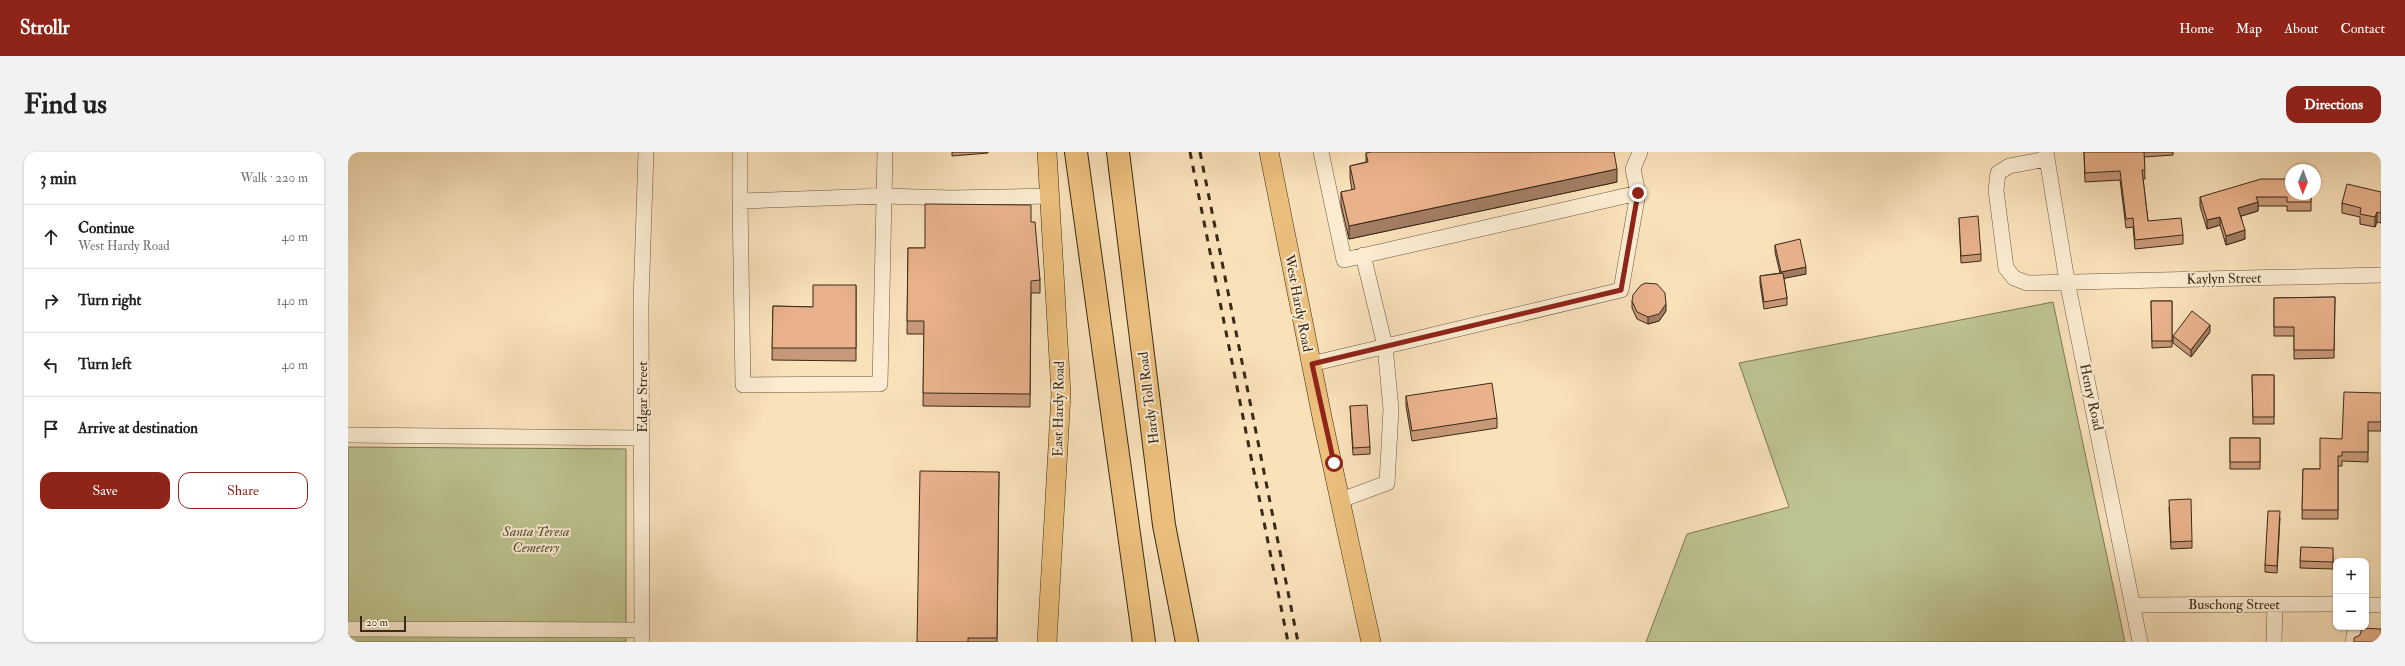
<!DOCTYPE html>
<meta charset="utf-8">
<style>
body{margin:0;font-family:"IM FELL Double Pica",serif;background:#f2f2f2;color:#222}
.controls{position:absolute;right:12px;bottom:12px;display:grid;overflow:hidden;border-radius:8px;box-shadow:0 1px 3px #0004}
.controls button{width:36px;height:36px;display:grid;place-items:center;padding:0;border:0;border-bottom:1px solid #e0e0e0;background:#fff;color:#222;font:20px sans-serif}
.compass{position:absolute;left:1937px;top:12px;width:36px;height:36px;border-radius:50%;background:#fff;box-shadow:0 1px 3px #0004;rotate:181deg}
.scale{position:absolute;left:12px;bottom:10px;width:46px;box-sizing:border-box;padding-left:4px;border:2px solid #3a2a19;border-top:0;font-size:11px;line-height:14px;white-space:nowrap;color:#3a2a19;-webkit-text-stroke:3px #fbecd2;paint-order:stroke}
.stop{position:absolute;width:12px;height:12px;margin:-9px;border:3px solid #8f2418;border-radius:50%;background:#fff}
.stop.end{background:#8f2418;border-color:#fff;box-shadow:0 1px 4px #0008}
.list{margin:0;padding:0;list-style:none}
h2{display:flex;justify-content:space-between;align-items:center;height:52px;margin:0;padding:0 16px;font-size:17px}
h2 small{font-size:13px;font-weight:400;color:#767676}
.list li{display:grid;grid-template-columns:26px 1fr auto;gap:12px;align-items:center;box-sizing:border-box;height:64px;padding:0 16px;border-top:1px solid #e0e0e0}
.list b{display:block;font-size:15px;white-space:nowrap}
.list p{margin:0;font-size:13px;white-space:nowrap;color:#767676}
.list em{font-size:13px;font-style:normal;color:#767676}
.actions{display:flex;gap:8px;padding:12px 16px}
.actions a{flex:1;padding:9px 0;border:1px solid #8f2418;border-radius:12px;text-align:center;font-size:14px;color:#8f2418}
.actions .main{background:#8f2418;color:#fff}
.icon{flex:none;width:22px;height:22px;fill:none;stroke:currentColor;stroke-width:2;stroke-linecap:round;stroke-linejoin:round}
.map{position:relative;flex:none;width:2033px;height:490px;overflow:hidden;border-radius:12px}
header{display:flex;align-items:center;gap:24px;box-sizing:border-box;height:56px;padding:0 20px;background:#8f2418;color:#fff}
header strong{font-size:19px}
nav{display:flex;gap:22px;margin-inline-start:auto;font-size:14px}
.intro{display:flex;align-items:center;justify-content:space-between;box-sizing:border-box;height:96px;padding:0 24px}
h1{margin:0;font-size:28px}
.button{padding:10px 18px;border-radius:12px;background:#8f2418;color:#fff;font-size:14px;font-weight:700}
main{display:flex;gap:24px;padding:0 24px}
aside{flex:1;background:#fff;border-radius:12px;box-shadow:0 1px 3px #0004}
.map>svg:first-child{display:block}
.green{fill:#bdc390;stroke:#7c7654}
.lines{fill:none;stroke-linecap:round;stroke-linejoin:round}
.minor-casing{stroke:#6a5841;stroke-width:16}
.major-casing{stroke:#3a2a19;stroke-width:20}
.highway-casing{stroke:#3a2a19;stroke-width:24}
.minor{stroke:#fbecd2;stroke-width:15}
.major{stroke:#ecc07d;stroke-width:19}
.highway{stroke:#ecc07d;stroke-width:22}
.rail{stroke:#3a2a19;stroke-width:3;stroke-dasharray:7 7;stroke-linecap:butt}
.wall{fill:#c89978;stroke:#3a2a19}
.shaded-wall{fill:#a37d62;stroke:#3a2a19}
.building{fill:#e9b28c;stroke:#3a2a19}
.route{stroke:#8f2418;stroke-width:5}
.labels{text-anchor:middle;stroke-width:4;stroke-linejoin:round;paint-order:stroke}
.street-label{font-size:14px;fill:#3a2a19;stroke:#fbecd2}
.park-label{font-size:14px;font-style:italic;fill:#5b5037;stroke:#fbecd2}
</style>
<header>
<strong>Strollr</strong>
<nav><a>Home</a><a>Map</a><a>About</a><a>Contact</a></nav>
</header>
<div class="intro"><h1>Find us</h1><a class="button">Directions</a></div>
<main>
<aside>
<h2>3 min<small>Walk · 220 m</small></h2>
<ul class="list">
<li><svg class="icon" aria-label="ahead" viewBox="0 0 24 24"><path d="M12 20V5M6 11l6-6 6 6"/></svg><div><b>Continue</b><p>West Hardy Road</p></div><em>40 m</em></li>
<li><svg class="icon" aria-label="right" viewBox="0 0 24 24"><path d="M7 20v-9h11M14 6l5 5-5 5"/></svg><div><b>Turn right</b></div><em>140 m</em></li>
<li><svg class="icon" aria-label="left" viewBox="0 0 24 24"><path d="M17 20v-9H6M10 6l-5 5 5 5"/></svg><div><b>Turn left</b></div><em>40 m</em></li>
<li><svg class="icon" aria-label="arrive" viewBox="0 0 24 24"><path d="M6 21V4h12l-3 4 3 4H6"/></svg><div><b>Arrive at destination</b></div></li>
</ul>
<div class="actions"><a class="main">Save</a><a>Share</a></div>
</aside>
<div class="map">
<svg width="2033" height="490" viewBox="0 0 2033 490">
<rect width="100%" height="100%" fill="#f9e1ba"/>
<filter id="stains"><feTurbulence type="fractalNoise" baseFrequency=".005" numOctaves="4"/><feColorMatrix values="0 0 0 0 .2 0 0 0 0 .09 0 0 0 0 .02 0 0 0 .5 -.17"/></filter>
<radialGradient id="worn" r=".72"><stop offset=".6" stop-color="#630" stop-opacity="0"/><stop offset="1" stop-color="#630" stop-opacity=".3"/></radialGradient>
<path class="green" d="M1705,150L1777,490H1298L1339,382L1441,355L1391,211Z
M0,295L278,297V490H0Z"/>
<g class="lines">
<defs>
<path id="minor" d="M392,0V49
M537,0L532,232L395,233L392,49L536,44L603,46L701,44
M973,0L996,108L1290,41L1285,17L1292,0
M1698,0L1719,129L1792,490
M1698,7L1661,14L1650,21L1648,38L1658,116L1666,126L1679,131L2033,123
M963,212L1273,138L1290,41
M0,283L294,286
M993,348L1039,331L1043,257L1037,194L1015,103
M1785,453L1988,452
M2018,453H2033
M0,477L294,478
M294,490L293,150L298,0
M1926,490L1927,452
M2005,490L2008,475"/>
<path id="major" d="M699,0L713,242L699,490
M921,0L975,270L1023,490"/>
<path id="highway" d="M728,0L796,490
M770,0L816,373L839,490"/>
</defs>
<use href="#minor" class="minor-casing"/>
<use href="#major" class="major-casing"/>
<use href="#highway" class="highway-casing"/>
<use href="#minor" class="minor"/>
<use href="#major" class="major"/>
<use href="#highway" class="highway"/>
<path class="rail" d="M842,0L940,490
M852,0L950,490"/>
</g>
<path class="wall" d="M604,0H640V1L604,4Z
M1736,0H1825V3L1796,5L1797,27H1795L1800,69L1835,83V92L1787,97L1785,75L1778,76L1772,28L1737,30Z
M1018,1L1269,30L1001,87L993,53V40L1004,38L1002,26V14L1018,10Z
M2033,40V71L2029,70L2027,75L2012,72V65L1994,61V51Z
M1963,42V59H1939V54H1910V59L1893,64L1897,87L1878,93L1872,73L1859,77L1852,54V45Z
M1611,66L1633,102V109L1613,111Z
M683,70L692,128V141H683L682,255L575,254L576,182H559L560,96H577Z
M1427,93L1458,122L1436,126L1439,146V153L1416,157L1412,131V124L1432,121L1427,100Z
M508,133V209L424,208L425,154L465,155Z
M1987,145L1986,206L1946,207V184H1926V146Z
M1284,149L1318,159L1311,169L1300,172L1289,167L1284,156Z
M1803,149H1824V195L1804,196Z
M1862,180L1843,205L1825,191V184Z
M1904,223H1926V272H1905Z
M2033,241V279H2020V310L1994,309V314H1990V367H1954L1955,317H1972L1994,287Z
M1058,244L1149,266V276L1064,289L1058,254Z
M1002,254L1022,295V302L1005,303Z
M1882,286H1912V317H1882Z
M651,320L649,490H569Z
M1821,355L1844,389V396L1823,397Z
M1932,366L1929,421L1917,420V413Z
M1953,395L1985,403V417L1952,416Z"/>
<path class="shaded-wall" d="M1269,17V30L1001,87V74Z
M1910,50V59L1890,65V56Z
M2029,60V70L2027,75V65Z
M1872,65V73L1859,77V68Z
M1897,78V87L1878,93V84Z
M1458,115V122L1433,127V120Z
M1318,152V159L1311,169L1300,172V165Z
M1862,173V180L1843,205V198Z"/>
<path class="building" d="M1023,0H1266L1269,17L1001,74L993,40L1007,37L1002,14L1020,10L1018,1Z
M1736,0H1796L1797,18H1794L1800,69L1833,66L1835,83L1787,88L1785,66L1778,67L1772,19L1737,21Z
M1913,27H1943V42H1963V50H1939V45H1908L1910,50L1890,56L1897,78L1878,84L1872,65L1859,68L1852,45Z
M1999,32L2033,40V61L2029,60L2027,65L2012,62L2013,56L1994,51Z
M577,52L683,53V70H687L692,128L683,129L682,242L575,241L576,169H559L560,96H577Z
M1630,64L1633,102L1613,104L1611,66Z
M1452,87L1458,115L1433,120L1427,93Z
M1435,121L1439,146L1416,150L1412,124Z
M1297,131L1309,132L1317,141L1318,152L1311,162L1300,165L1289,160L1284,149L1285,143L1292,134Z
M465,133H508V196H424L425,154L465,155Z
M1987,145L1986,198H1946V175H1926V146Z
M1803,149H1824V189H1804Z
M1844,159L1862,173L1843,198L1825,184Z
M1904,223H1926V265H1905Z
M1144,231L1149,266L1064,279L1058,244Z
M1996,240L2033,241V270H2020V300H1994V304H1990V358H1954L1955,317H1972V286L1994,287Z
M1019,253L1022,295L1005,296L1002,254Z
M1882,286H1912V310H1882Z
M572,319L651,320L649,486H620V490H569Z
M1843,347L1844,389L1823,390L1821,348Z
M1920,359H1932L1929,414L1917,413Z
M1953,395L1985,396V410L1952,409Z
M2014,476L2033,477V490H2006V486L2012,483Z"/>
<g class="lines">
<path class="route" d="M986,311L964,212L1273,138L1290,41"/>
</g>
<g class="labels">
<g class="street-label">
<text transform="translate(1876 126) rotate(-1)" y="5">Kaylyn Street</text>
<text transform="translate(951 151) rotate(79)" y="5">West Hardy Road</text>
<text transform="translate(294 245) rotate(-90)" y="5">Edgar Street</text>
<text transform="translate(1744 245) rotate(78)" y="5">Henry Road</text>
<text transform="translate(800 246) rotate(-97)" y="5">Hardy Toll Road</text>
<text transform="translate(710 257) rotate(-89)" y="5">East Hardy Road</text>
<text x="1886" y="457">Buschong Street</text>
</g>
<g class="park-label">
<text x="188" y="384">Santa Teresa<tspan x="188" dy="16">Cemetery</tspan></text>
</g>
</g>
<rect width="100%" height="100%" filter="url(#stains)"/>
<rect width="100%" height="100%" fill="url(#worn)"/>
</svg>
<div class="controls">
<button>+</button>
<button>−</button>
</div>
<svg class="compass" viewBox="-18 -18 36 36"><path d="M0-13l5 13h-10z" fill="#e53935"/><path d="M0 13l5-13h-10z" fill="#767676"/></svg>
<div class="scale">20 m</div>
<div class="stop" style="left:986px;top:311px"></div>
<div class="stop end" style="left:1290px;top:41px"></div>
</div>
</main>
